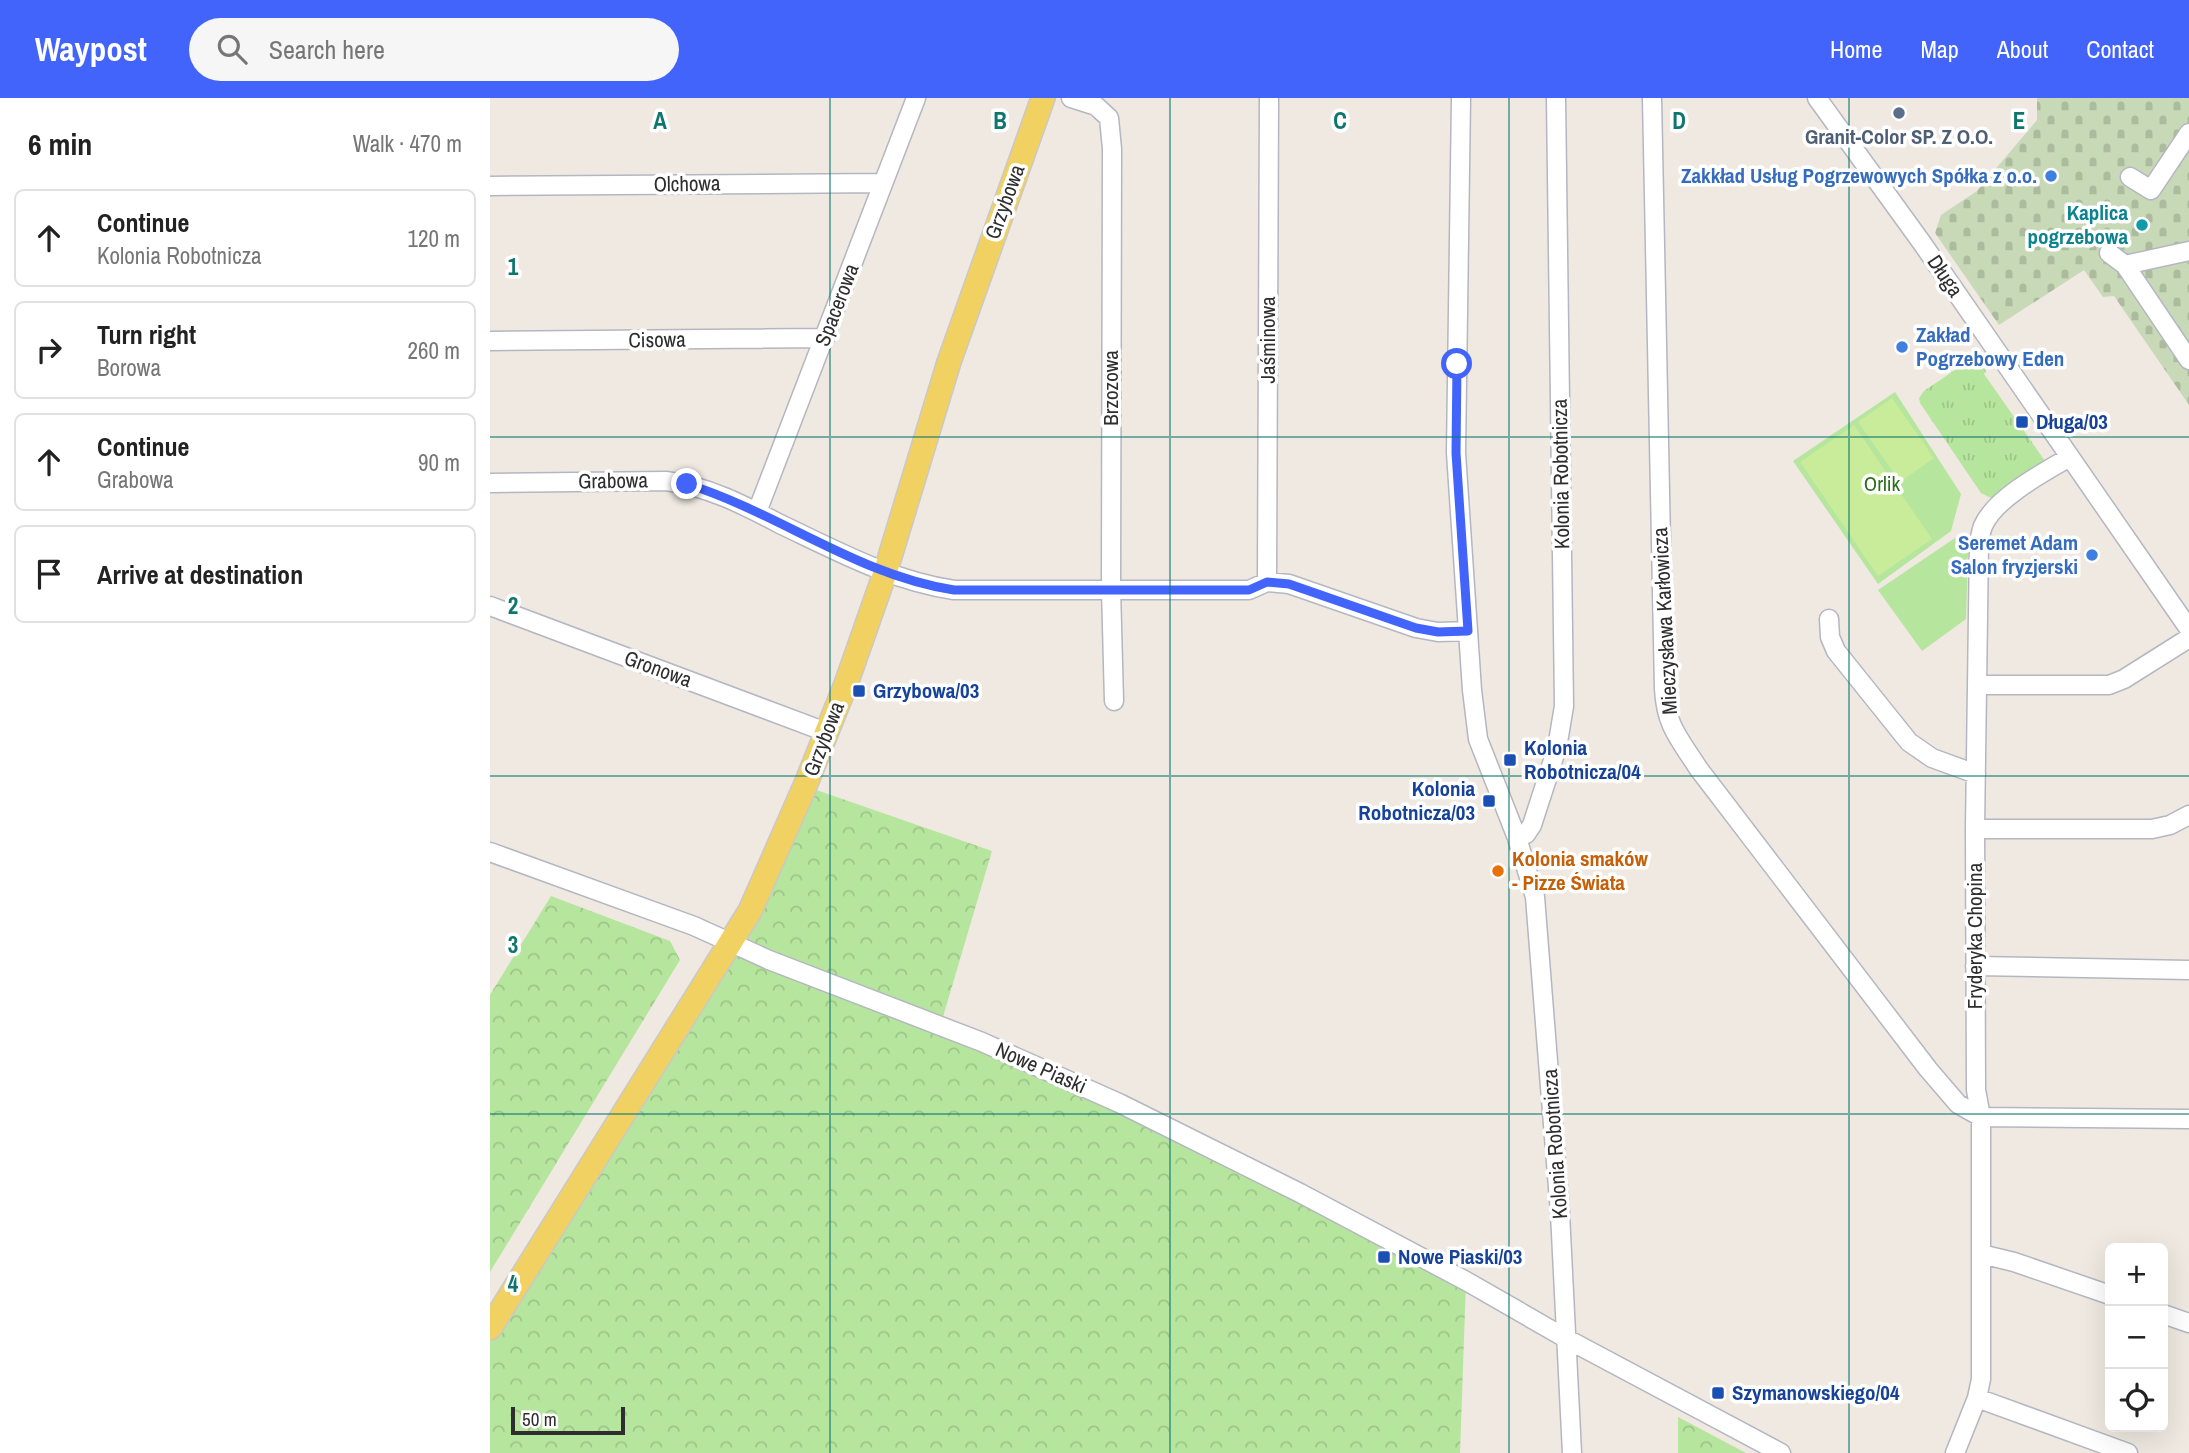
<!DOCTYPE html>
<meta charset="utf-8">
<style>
body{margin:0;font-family:"Archivo Narrow",sans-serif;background:#f6f6f6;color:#222}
.controls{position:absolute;right:21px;bottom:21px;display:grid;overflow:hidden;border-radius:10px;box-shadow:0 7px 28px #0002}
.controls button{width:63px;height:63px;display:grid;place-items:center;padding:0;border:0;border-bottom:2px solid #e0e0e0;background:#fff;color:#222;font:35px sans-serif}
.scale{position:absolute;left:21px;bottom:18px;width:114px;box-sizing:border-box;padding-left:7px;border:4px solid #2e2e2e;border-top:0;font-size:19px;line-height:24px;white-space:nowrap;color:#2e2e2e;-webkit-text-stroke:5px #fff;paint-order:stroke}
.stop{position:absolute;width:21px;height:21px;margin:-16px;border:5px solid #4264fb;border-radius:50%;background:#fff}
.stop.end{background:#4264fb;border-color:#fff;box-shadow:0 2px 7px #0008}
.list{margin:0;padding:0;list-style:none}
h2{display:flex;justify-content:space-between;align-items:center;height:91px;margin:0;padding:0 28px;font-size:30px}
h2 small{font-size:23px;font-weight:400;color:#767676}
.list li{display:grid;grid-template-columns:46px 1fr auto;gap:21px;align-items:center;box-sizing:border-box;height:98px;margin:0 14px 14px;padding:0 14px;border:2px solid #e0e0e0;border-radius:10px}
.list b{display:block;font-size:26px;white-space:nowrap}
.list p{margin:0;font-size:23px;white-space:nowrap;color:#767676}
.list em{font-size:23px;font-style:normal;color:#767676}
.icon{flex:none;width:38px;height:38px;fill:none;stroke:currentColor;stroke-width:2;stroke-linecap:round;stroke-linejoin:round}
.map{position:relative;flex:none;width:1699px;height:1355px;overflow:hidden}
header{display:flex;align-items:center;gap:42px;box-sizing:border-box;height:98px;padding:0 35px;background:#4264fb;color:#fff}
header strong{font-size:33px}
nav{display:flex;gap:38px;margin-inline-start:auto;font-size:24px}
.search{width:490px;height:63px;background:#f6f6f6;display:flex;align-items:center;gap:18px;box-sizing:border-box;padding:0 24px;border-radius:38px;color:#767676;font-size:26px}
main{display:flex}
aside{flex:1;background:#fff}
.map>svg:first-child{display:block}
.grass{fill:url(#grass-tufts)}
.forest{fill:url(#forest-crowns)}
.cemetery{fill:url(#cemetery-stones)}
.park{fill:#b6e59e}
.pitch{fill:#c9ec9a}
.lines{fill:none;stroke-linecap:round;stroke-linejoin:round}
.minor-casing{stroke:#b4b7c1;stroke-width:21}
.major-casing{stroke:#c9c9c9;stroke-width:26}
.minor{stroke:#fff;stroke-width:18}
.major{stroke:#f2d163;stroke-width:23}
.route{stroke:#4264fb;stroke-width:9}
.grid{fill:none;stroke:#0f766e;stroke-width:2;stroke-opacity:0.55}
.service-dot{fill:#5c6f8a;stroke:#fff;stroke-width:2.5}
.shop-dot{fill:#3f7fe0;stroke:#fff;stroke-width:2.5}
.culture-dot{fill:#0f9aa8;stroke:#fff;stroke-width:2.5}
.transit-dot{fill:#1a4fb4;stroke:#fff;stroke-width:2.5}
.food-dot{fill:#e8710a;stroke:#fff;stroke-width:2.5}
.labels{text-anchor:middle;stroke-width:7;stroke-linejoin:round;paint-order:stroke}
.service-label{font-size:21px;font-weight:bold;fill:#4e5e75;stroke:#fff}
.shop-label{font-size:21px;font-weight:bold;fill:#366cbe;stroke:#fff;text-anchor:end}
.street-label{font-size:21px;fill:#2e2e2e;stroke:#fff}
.culture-label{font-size:21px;font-weight:bold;fill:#0d838f;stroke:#fff;text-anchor:end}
.transit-label{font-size:21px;font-weight:bold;fill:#164399;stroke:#fff;text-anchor:start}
.park-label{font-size:21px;fill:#2c6e1b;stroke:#fff}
.food-label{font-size:21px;font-weight:bold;fill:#c56008;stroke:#fff;text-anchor:start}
.grid-label{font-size:23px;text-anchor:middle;font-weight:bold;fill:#0f766e;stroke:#fff;stroke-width:7;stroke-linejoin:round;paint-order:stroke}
</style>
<header>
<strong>Waypost</strong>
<div class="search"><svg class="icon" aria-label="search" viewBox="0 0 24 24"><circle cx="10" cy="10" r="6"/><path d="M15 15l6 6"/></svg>Search here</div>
<nav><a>Home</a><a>Map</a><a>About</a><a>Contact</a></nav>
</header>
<main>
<aside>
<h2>6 min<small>Walk · 470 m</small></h2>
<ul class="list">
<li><svg class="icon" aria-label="ahead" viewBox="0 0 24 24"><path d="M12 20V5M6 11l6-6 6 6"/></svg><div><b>Continue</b><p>Kolonia Robotnicza</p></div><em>120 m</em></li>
<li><svg class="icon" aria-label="right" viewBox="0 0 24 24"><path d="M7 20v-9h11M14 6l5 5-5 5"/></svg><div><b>Turn right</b><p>Borowa</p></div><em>260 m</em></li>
<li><svg class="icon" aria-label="ahead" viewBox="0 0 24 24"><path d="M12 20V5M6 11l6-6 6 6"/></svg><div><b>Continue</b><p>Grabowa</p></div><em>90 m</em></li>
<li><svg class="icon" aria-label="arrive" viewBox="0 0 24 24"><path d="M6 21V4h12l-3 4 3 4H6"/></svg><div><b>Arrive at destination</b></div></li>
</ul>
</aside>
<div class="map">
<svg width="1699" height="1355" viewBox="0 0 1699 1355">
<defs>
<pattern id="grass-tufts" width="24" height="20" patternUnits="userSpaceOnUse" patternTransform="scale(1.75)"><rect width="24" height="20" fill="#b6e59e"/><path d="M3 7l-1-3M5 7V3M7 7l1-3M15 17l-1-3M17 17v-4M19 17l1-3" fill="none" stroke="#9dc588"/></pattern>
<pattern id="forest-crowns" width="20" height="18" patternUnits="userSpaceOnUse" patternTransform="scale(1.75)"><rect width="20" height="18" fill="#b6e59e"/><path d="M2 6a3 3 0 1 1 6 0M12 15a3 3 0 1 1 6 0" fill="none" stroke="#9dc588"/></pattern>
<pattern id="cemetery-stones" width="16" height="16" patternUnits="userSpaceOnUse" patternTransform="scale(1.75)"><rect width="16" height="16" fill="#c8d9b8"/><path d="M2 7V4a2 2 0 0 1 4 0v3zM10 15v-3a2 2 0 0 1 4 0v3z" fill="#acbb9e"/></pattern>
</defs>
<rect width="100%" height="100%" fill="#efe9e1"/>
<path class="grass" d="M1490,255L1494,260L1490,265L1496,273L1494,276L1555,363L1501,400L1491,395L1430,305L1429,300L1434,293Z"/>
<path class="forest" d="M315,688L502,753L450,929L492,944L976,1183L970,1355H0V1230L188,928Z
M61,798L180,843L190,862L0,1174V897Z
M1188,1319L1256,1355H1188Z"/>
<path class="cemetery" d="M1547,0H1699V307L1624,198L1613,199L1594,172L1509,227L1445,135L1451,117L1487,93L1547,22Z"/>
<path class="park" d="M1405,294L1471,396L1461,433L1388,486L1303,363Z
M1468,438L1478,454L1476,521L1432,553L1388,492Z"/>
<path class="pitch" d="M1402,300L1444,360L1410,384L1368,324Z
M1364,327L1442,441L1388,478L1310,364Z"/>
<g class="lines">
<defs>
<path id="minor" d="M581,0L606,8L619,20L622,51L621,491L624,603
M971,0L966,355L982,592L988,641L1027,740L1045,799L1070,1115L1082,1355
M1162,0L1174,591C1176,628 1189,640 1208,670L1438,971L1468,1006L1491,1019L1699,1021
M1327,0L1432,145L1699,531
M1640,79L1661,92L1699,35
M0,88L393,85
M1619,155L1635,167L1699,262
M1635,167L1699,153
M0,243L335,240
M0,385L176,383C217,388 254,407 290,426C347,453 402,483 464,492H759L777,484L799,486L926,530L948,534L978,533
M267,414L426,0
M777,484L779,0
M0,508L336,634
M1339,521L1340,539L1346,553L1419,644L1442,660L1486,676
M1487,587H1619L1634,581L1699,540
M1485,731H1662L1680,727L1699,717
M1027,740L1036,736L1042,727L1067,650L1074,608L1066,0
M0,754L204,828L279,862L492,944L629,1005L810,1095L976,1183L1077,1241L1291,1355
M1485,868L1699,872
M1491,1156L1524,1164L1620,1197
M1673,1216L1699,1225
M1487,1300L1638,1355
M1465,1355L1487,1300L1491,1281V1019L1486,992L1485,731L1489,445C1490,439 1491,433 1493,428C1505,400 1554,374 1580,359"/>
<path id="major" d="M0,1230L260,813L315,688L356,586L395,475L459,264L553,0"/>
</defs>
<use href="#minor" class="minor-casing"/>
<use href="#major" class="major-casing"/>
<use href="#minor" class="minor"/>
<use href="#major" class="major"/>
</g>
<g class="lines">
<path class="route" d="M197,386C289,415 367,477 464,492H759L777,484L799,486L926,530L948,534L978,533L966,355L967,266"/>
</g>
<path class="grid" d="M340,0V1355M680,0V1355M1019,0V1355M1359,0V1355M0,339H1699M0,678H1699M0,1016H1699"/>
<circle class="service-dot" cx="1409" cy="15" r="7"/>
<g class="shop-dot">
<circle cx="1561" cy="78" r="7"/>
<circle cx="1412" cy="249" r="7"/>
<circle cx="1602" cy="457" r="7"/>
</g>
<circle class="culture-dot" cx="1652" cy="127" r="7"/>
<g class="transit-dot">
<rect x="1525" y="317" width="14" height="14" rx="3.5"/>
<rect x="362" y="586" width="14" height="14" rx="3.5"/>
<rect x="1013" y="655" width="14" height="14" rx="3.5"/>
<rect x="992" y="696" width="14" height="14" rx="3.5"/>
<rect x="887" y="1152" width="14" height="14" rx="3.5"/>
<rect x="1221" y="1288" width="14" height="14" rx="3.5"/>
</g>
<circle class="food-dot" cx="1008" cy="773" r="7"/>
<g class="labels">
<g class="service-label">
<text x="1409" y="46">Granit-Color SP. Z O.O.</text>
</g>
<g class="shop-label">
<text x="1547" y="85">Zakkład Usług Pogrzewowych Spółka z o.o.</text>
<text x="1426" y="244" text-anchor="start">Zakład<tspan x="1426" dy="24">Pogrzebowy Eden</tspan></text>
<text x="1588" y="452">Seremet Adam<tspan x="1588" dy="24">Salon fryzjerski</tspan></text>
</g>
<g class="street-label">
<text transform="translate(197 86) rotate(-1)" y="7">Olchowa</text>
<text transform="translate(515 104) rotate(-70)" y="7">Grzybowa</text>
<text transform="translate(1455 178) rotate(56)" y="7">Długa</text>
<text transform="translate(347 207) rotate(-69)" y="7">Spacerowa</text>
<text transform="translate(167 242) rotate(-1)" y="7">Cisowa</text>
<text transform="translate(778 242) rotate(-90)" y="7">Jaśminowa</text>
<text transform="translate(621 290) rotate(-90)" y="7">Brzozowa</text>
<text transform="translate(1071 376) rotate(-91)" y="7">Kolonia Robotnicza</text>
<text transform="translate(123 383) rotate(-1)" y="7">Grabowa</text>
<text transform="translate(1175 523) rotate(-93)" y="7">Mieczysława Karłowicza</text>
<text transform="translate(168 571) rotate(20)" y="7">Gronowa</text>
<text transform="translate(334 641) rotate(-69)" y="7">Grzybowa</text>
<text transform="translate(1485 838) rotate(-90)" y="7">Fryderyka Chopina</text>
<text transform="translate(551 970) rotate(24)" y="7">Nowe Piaski</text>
<text transform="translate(1065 1046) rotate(-94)" y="7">Kolonia Robotnicza</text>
</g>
<g class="culture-label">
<text x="1638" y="122">Kaplica<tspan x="1638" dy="24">pogrzebowa</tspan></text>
</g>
<g class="transit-label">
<text x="1546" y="331">Długa/03</text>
<text x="383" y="600">Grzybowa/03</text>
<text x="1034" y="657">Kolonia<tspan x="1034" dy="24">Robotnicza/04</tspan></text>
<text x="985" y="698" text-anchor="end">Kolonia<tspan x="985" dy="24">Robotnicza/03</tspan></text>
<text x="908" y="1166">Nowe Piaski/03</text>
<text x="1242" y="1302">Szymanowskiego/04</text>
</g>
<g class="park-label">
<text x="1392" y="393">Orlik</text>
</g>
<g class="food-label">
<text x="1022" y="768">Kolonia smaków<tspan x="1022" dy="24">- Pizze Świata</tspan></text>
</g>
</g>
<g class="grid-label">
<text x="170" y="31">A</text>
<text x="510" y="31">B</text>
<text x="850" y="31">C</text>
<text x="1189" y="31">D</text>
<text x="1529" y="31">E</text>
<text x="23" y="177">1</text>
<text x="23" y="516">2</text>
<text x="23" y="855">3</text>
<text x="23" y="1194">4</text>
</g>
</svg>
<div class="controls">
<button>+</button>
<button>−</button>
<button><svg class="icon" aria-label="locate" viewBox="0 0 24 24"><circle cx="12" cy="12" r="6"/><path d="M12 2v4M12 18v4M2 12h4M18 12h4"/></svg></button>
</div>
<div class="scale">50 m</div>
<div class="stop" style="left:967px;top:266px"></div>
<div class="stop end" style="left:197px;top:386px"></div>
</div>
</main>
